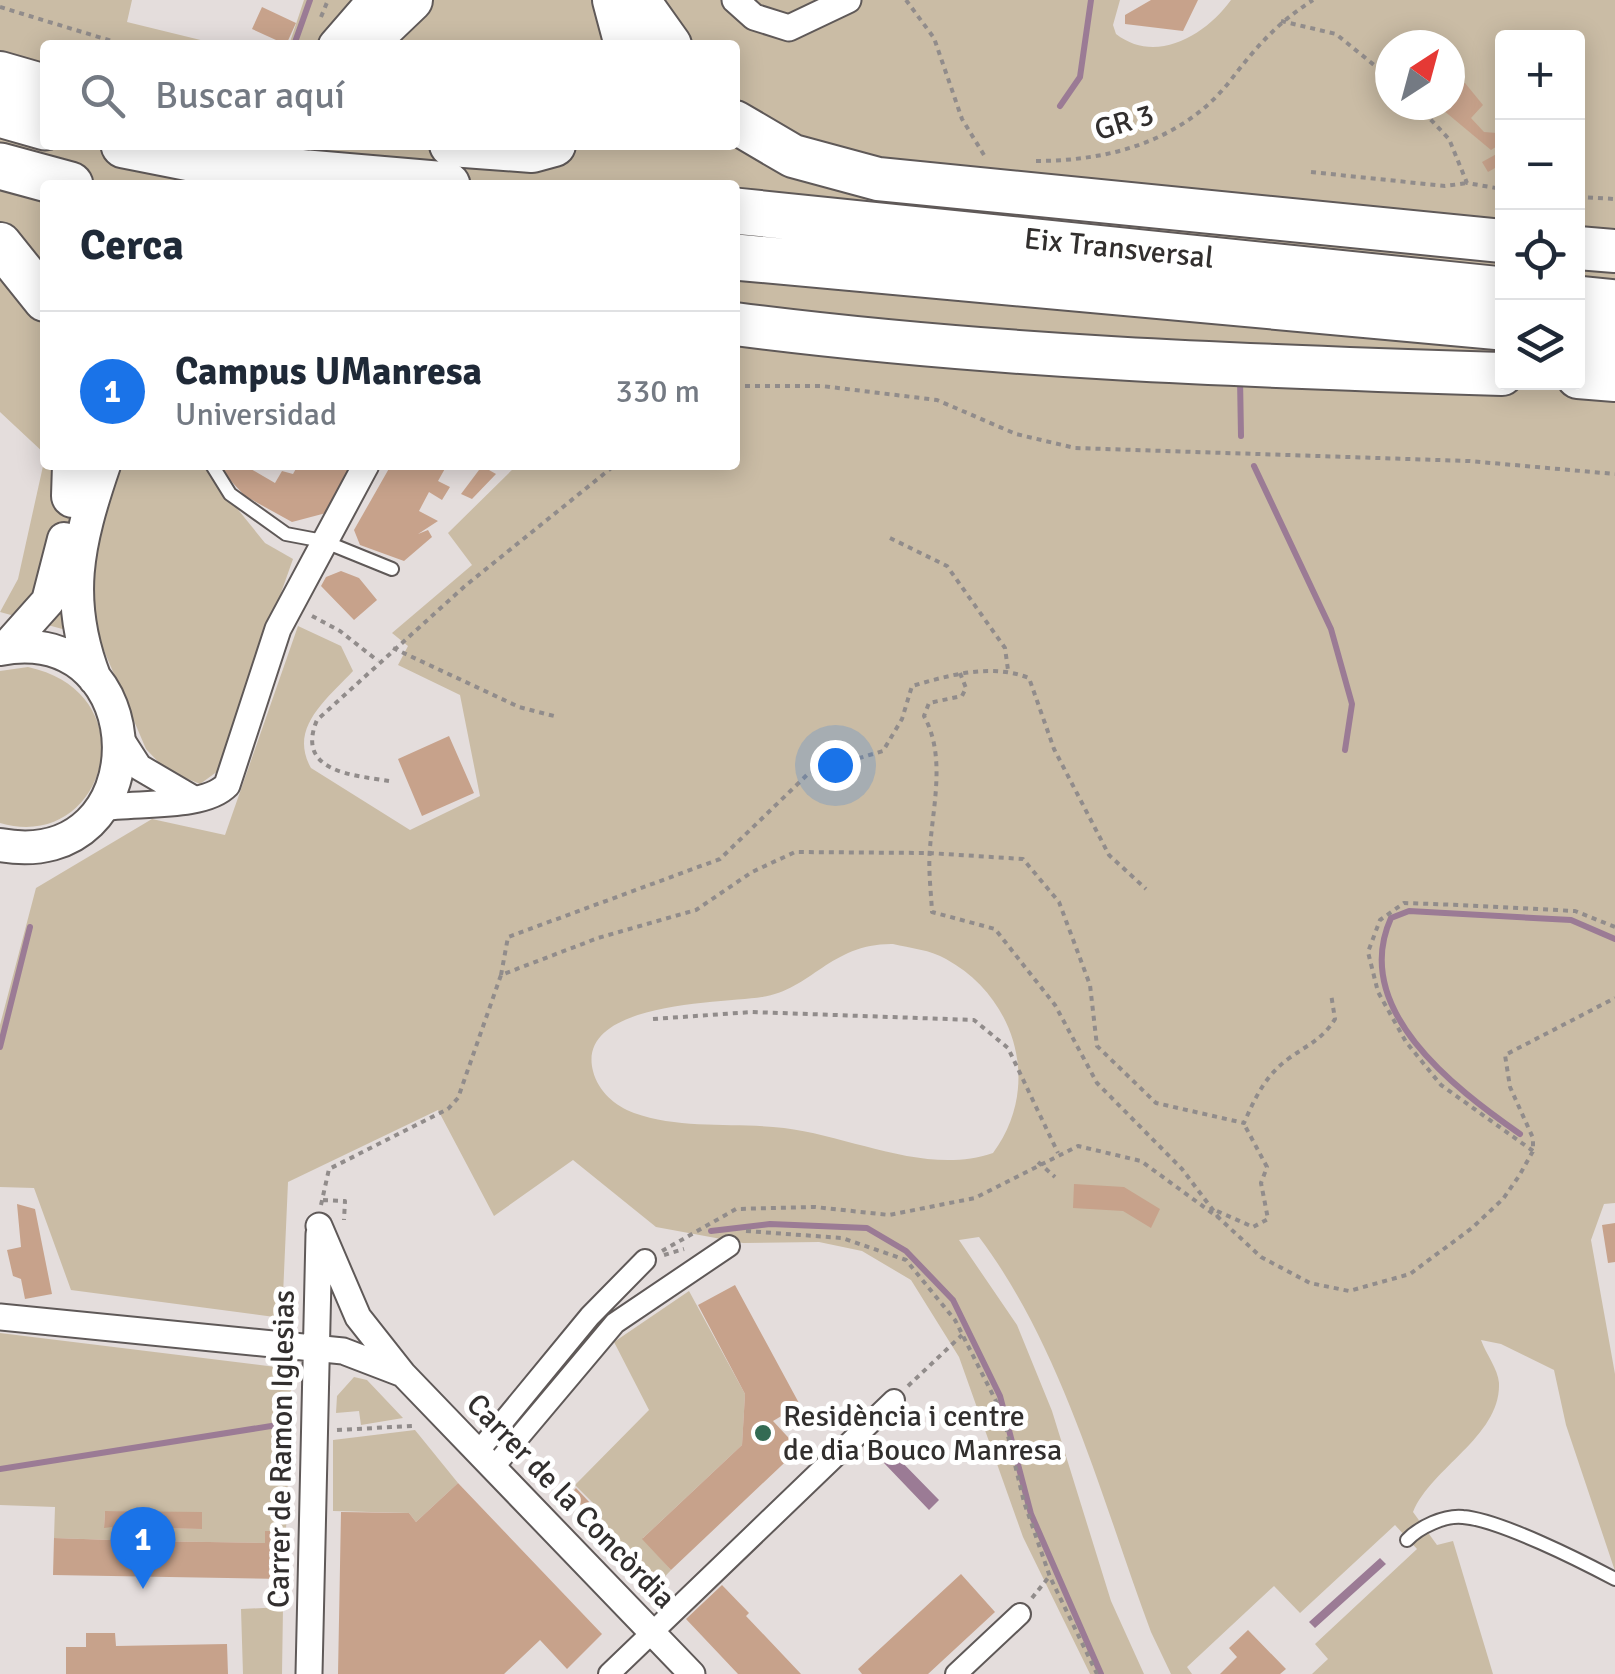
<!DOCTYPE html>
<html lang="es">
<meta charset="utf-8">
<style>
body{margin:0;font-family:Signika,sans-serif;background:#f6f6f7;color:#1f2937}
.controls{position:absolute;right:30px;top:30px;display:grid;overflow:hidden;border-radius:10px;box-shadow:0 5px 25px #0003}
.controls button{width:90px;height:90px;display:grid;place-items:center;padding:0;border:0;border-bottom:2px solid #e0e1e3;background:#fff;color:#1f2937;font:50px sans-serif}
.compass{position:absolute;left:1375px;top:30px;width:90px;height:90px;border-radius:50%;background:#fff;box-shadow:0 5px 25px #0003;rotate:36deg}
.you{position:absolute;left:835px;top:765px;width:35px;height:35px;margin:-25px;border:8px solid #fff;border-radius:50%;background:#1a73e8;box-shadow:0 0 0 15px #1a73e833}
.badge{display:grid;place-items:center;width:65px;height:65px;border-radius:50%;background:#1a73e8;color:#fff;font-size:32px;font-weight:700}
.pin{position:absolute;translate:-50% -82px;filter:drop-shadow(0 2px 5px #0008)}
.pin::after{content:'';position:absolute;top:52px;width:35px;height:30px;background:inherit;clip-path:polygon(0 0,100% 0,50% 100%)}
.list{margin:0;padding:0;list-style:none}
h2{display:flex;justify-content:space-between;align-items:center;height:130px;margin:0;padding:0 40px;font-size:42px}
h2 small{font-size:32px;font-weight:400;color:#747a83}
.list li{display:grid;grid-template-columns:65px 1fr auto;gap:30px;align-items:center;box-sizing:border-box;height:160px;padding:0 40px;border-top:2px solid #e0e1e3}
.list b{display:block;font-size:38px;white-space:nowrap}
.list p{margin:0;font-size:32px;white-space:nowrap;color:#747a83}
.list em{font-size:32px;font-style:normal;color:#747a83}
.icon{flex:none;width:55px;height:55px;fill:none;stroke:currentColor;stroke-width:2;stroke-linecap:round;stroke-linejoin:round}
.map{position:relative;flex:none;width:1615px;height:1674px;overflow:hidden}
.search{position:absolute;background:#fff;box-shadow:0 5px 25px #0003;left:40px;top:40px;width:700px;height:110px;display:flex;align-items:center;gap:25px;box-sizing:border-box;padding:0 35px;border-radius:10px;color:#747a83;font-size:38px}
.panel{position:absolute;background:#fff;box-shadow:0 5px 25px #0003;left:40px;top:180px;width:700px;height:290px;border-radius:10px}
.map>svg:first-child{display:block}
.green{fill:#cabca5;fill-rule:evenodd}
.water{fill:#9b7b95}
.lines{fill:none;stroke-linecap:round;stroke-linejoin:round}
.stream{stroke:#9b7b95;stroke-width:6}
.building{fill:#c7a28b}
.service-casing{stroke:#5f5958;stroke-width:16}
.pedestrian-casing{stroke:#5f5958;stroke-width:24}
.minor-casing{stroke:#5f5958;stroke-width:29}
.tertiary-casing{stroke:#5f5958;stroke-width:36}
.trunk-casing{stroke:#5f5958;stroke-width:46}
.motorway-casing{stroke:#5f5958;stroke-width:49}
.path{stroke:#918c8b;stroke-width:4;stroke-dasharray:5 5;stroke-linecap:butt}
.service{stroke:#fff;stroke-width:12}
.pedestrian{stroke:#fff;stroke-width:20}
.minor{stroke:#fff;stroke-width:25}
.tertiary{stroke:#fff;stroke-width:32}
.trunk{stroke:#fff;stroke-width:42}
.motorway{stroke:#fff;stroke-width:45}
.motorway-bridge-casing{stroke:#5f5958;stroke-width:49;stroke-linecap:butt}
.motorway-bridge{stroke:#fff;stroke-width:45}
.poi-dot{fill:#336b53;stroke:#fff;stroke-width:4}
.labels{text-anchor:middle;stroke-width:10;stroke-linejoin:round;paint-order:stroke}
.street-label{font-size:30px;fill:#322f2e;stroke:#fff}
.poi-label{font-size:30px;fill:#322f2e;stroke:#fff;text-anchor:start}
</style>
<div class="map">
<svg width="1615" height="1674" viewBox="0 0 1615 1674">
<rect width="100%" height="100%" fill="#e4dddc"/>
<path class="green" d="M0,0H132L127,22L221,45H45V145H735V45H289L304,0H1120L1113,25L1116,34C1156,65 1206,35 1231,0H1615V1203L1604,1204L1591,1240L1615,1374V1571L1566,1425L1554,1370L1501,1344L1481,1340C1486,1354 1498,1369 1499,1383C1501,1436 1432,1467 1413,1512L1437,1545L1453,1541L1493,1674H1312L1328,1659L1315,1644L1417,1549L1395,1525L1300,1613L1274,1586L1187,1667L1192,1674H1171L1151,1632C1102,1501 1064,1350 979,1237L959,1240L1017,1325L1052,1411L1111,1601L1144,1674H1090L1023,1537L959,1357L911,1280L862,1251L819,1242L743,1243L656,1227L573,1160L494,1216L438,1110L288,1182L282,1318L71,1290L34,1188L0,1187V1025L36,888L152,819L225,835L298,626L341,646L353,671C327,699 288,728 311,768L410,830L480,796L460,695L398,665L408,646L392,633L472,565L448,533L517,465H735V185H45V454L0,412ZM1502,38H1578V382H1502ZM1390,45H1450V105H1390ZM893,944C910,948 931,950 946,959C1017,998 1042,1087 993,1153C926,1176 851,1136 784,1128C735,1122 682,1130 634,1113C615,1106 598,1091 593,1071C575,1001 724,1003 762,997C811,990 831,943 893,944Z
M45,457V465H202L265,543L293,559L218,771L200,784L166,770L146,749L99,639L0,612L18,579Z
M28,667C151,694 105,854 0,823V671Z
M689,1291L745,1394L742,1445L643,1538L671,1570L657,1585L587,1511L593,1503L575,1485L649,1410L614,1342Z
M0,1333L292,1369L286,1531H266L265,1543L145,1541V1528L202,1529V1513L105,1511L104,1527H112V1540L54,1538L55,1507L0,1505Z
M354,1377L367,1380L403,1418L361,1425L359,1411L336,1413L337,1396Z
M415,1430L458,1483L416,1522L409,1513L333,1511V1440Z
M283,1607L282,1674H243L241,1609Z"/>
<path class="water" d="M894,1454L939,1500L929,1510L884,1463Z
M1380,1558L1386,1564L1315,1628L1309,1622Z"/>
<g class="lines">
<path class="stream" d="M294,45L310,0
M1060,106L1080,77L1091,0
M1240,378L1241,436
M1254,466L1331,629L1352,704L1345,750
M0,1047L30,927
M1520,1134C1454,1088 1350,1009 1391,918L1409,911L1571,920L1615,939
M711,1231L770,1224L867,1228L906,1251L953,1300L1000,1396L1031,1514L1101,1674
M0,1469L290,1423"/>
</g>
<path class="building" d="M1151,0H1198L1183,31L1125,24V15Z
M262,7L296,23L286,45H273L276,40L252,29Z
M1450,82L1457,88L1465,83L1483,105L1471,118L1484,132L1497,133L1502,143L1491,150L1437,105H1450Z
M1502,151V164L1488,172L1482,162Z
M216,465H244L275,483L282,471L293,474L298,465H353L326,513L292,522L245,496Z
M391,465H415L420,470L423,465H458L455,470L447,465L438,481L450,487L442,500L429,492L419,511L438,521L418,534L428,530L432,537L404,561L360,545L354,530Z
M482,466L496,474L472,499L461,494Z
M341,571L359,578L377,600L354,620L321,586L326,577Z
M449,736L474,793L422,816L398,759Z
M1074,1184L1124,1187L1160,1209L1151,1228L1123,1211L1073,1208Z
M17,1204L35,1209L52,1294L25,1299L21,1279L13,1276L7,1250L21,1247Z
M1615,1223V1262L1608,1263L1602,1225Z
M735,1285L800,1405L773,1421L799,1449L671,1570L642,1539L742,1445L745,1394L698,1305Z
M458,1483L602,1634L567,1669L540,1640L504,1674H338L341,1512L409,1513L416,1522Z
M576,1488L591,1504L585,1509L570,1494Z
M105,1511L202,1512V1529L145,1528V1541L265,1543V1531H286L285,1579L53,1575L54,1538L112,1540V1527L104,1528Z
M961,1574L995,1612L928,1674H862L858,1669Z
M722,1585L749,1613L746,1616L801,1674H738L686,1619Z
M1248,1630L1286,1669L1280,1674H1220L1237,1657L1229,1648Z
M86,1633H115L116,1646L227,1644L228,1674H66V1647H86Z"/>
<g class="lines">
<defs>
<path id="service" d="M212,465L230,494L286,534L323,541L392,569
M1407,1540C1419,1527 1445,1515 1463,1517C1500,1520 1581,1561 1615,1579"/>
<path id="pedestrian" d="M478,1452L590,1316L645,1260
M493,1468L615,1323L729,1246
M609,1674L894,1400
M956,1674L1020,1614"/>
<path id="minor" d="M735,0L754,17L789,28L848,0
M121,739L139,767L192,798
M101,808C136,802 204,809 227,785L278,629L366,465
M319,1226L358,1317L403,1374L692,1674
M0,1317L343,1351L403,1374
M309,1674L319,1234"/>
<path id="tertiary" d="M335,45L374,0
M6,648L48,601L64,539
M0,649C157,620 160,874 0,845
M95,679C64,600 77,544 104,465"/>
<path id="trunk" d="M614,0L626,45
M638,0L670,45
M364,45L411,0
M0,73L45,86
M735,122L793,156L878,179L1502,241
M451,145L532,151L554,145
M0,244L45,300
M1578,248L1615,251
M735,324C990,357 1246,366 1502,374
M1578,377L1615,380
M73,496L74,465"/>
<path id="motorway" d="M0,114L45,127
M124,145L210,162
M0,166L70,185
M307,173L447,185
M735,211L1502,290
M735,257L1502,327
M1578,299L1615,303
M1578,334L1615,338"/>
</defs>
<use href="#service" class="service-casing"/>
<use href="#pedestrian" class="pedestrian-casing"/>
<use href="#minor" class="minor-casing"/>
<use href="#tertiary" class="tertiary-casing"/>
<use href="#trunk" class="trunk-casing"/>
<use href="#motorway" class="motorway-casing"/>
<path class="path" d="M906,0L934,38L962,119L984,155
M0,7L125,45
M321,17L328,0
M1281,21L1336,34L1390,78
M1417,105L1449,139L1467,183L1502,189
M1036,161C1109,161 1183,141 1230,81C1256,47 1277,23 1313,0
M1311,172L1445,186L1467,183
M1578,197L1615,199
M735,386H822L937,400L1016,434L1075,448L1469,461L1615,474
M890,538L947,566L1005,648L1008,670
M312,616L340,631L378,661
M393,648L519,707L554,716
M960,673L966,688L962,696L929,703L924,716C946,756 933,805 930,848C928,869 931,891 932,912L995,929L1055,1005L1097,1083L1182,1169L1219,1218
M389,781C353,775 295,772 317,720L465,586L615,465
M501,975L508,937L720,859L809,773L883,751L902,719L912,686C950,675 991,663 1029,678L1054,749L1109,855L1146,889
M653,1019L752,1012L974,1020L1008,1048L1058,1153
M1533,1151L1441,1085L1406,1042L1378,992L1368,952L1380,920L1404,903L1460,905L1575,911L1615,927
M1038,1162L1055,1177
M323,1200L345,1201L344,1220
M321,1205L329,1169L448,1109L458,1098L501,975L598,938L696,910L752,872L795,852L929,853L1023,859L1059,902L1090,985L1097,1046L1156,1103L1244,1123C1255,1098 1265,1076 1288,1059C1307,1045 1322,1040 1335,1019L1331,994
M1217,1211L1253,1227L1268,1219L1261,1183L1267,1167L1244,1124
M746,1231L842,1238L906,1260L955,1320L1003,1415L1024,1502L1050,1577L1097,1674
M662,1251L736,1209L815,1207L889,1215L975,1198L1078,1146L1141,1161L1219,1218L1261,1257L1310,1283L1349,1291L1410,1274L1472,1228L1503,1199L1519,1176L1533,1151V1138L1510,1087L1505,1055L1615,998
M664,1255L684,1249
M908,1386L962,1335
M337,1430L412,1426
M1032,1598L1048,1578"/>
<use href="#service" class="service"/>
<use href="#pedestrian" class="pedestrian"/>
<use href="#minor" class="minor"/>
<use href="#tertiary" class="tertiary"/>
<use href="#trunk" class="trunk"/>
<use href="#motorway" class="motorway"/>
<defs>
<path id="motorway-bridge" d="M210,162L307,173"/>
</defs>
<use href="#motorway-bridge" class="motorway-bridge-casing"/>
<use href="#motorway-bridge" class="motorway-bridge"/>
</g>
<circle class="poi-dot" cx="763" cy="1433" r="10"/>
<g class="labels">
<g class="street-label">
<text transform="translate(1124 122) rotate(-17)" y="10">GR 3</text>
<text transform="translate(1119 248) rotate(6)" y="10">Eix Transversal</text>
<text transform="translate(281 1449) rotate(-89)" y="10">Carrer de Ramon Iglesias</text>
<text transform="translate(571 1501) rotate(46)" y="10">Carrer de la Concòrdia</text>
</g>
<g class="poi-label">
<text x="783" y="1426">Residència i centre<tspan x="783" dy="34">de dia Bouco Manresa</tspan></text>
</g>
</g>
</svg>
<div class="controls">
<button>+</button>
<button>−</button>
<button><svg class="icon" aria-label="locate" viewBox="0 0 24 24"><circle cx="12" cy="12" r="6"/><path d="M12 2v4M12 18v4M2 12h4M18 12h4"/></svg></button>
<button><svg class="icon" aria-label="layers" viewBox="0 0 24 24"><path d="M12 4l9 5-9 5-9-5zM3 14l9 5 9-5"/></svg></button>
</div>
<svg class="compass" viewBox="-18 -18 36 36"><path d="M0-13l5 13h-10z" fill="#e53935"/><path d="M0 13l5-13h-10z" fill="#747a83"/></svg>
<div class="you"></div>
<div class="pin badge" style="left:143px;top:1589px">1</div>
<div class="search"><svg class="icon" aria-label="search" viewBox="0 0 24 24"><circle cx="10" cy="10" r="6"/><path d="M15 15l6 6"/></svg>Buscar aquí</div>
<section class="panel">
<h2>Cerca<small></small></h2>
<ul class="list">
<li><span class="badge">1</span><div><b>Campus UManresa</b><p>Universidad</p></div><em>330 m</em></li>
</ul>
</section>
</div>
